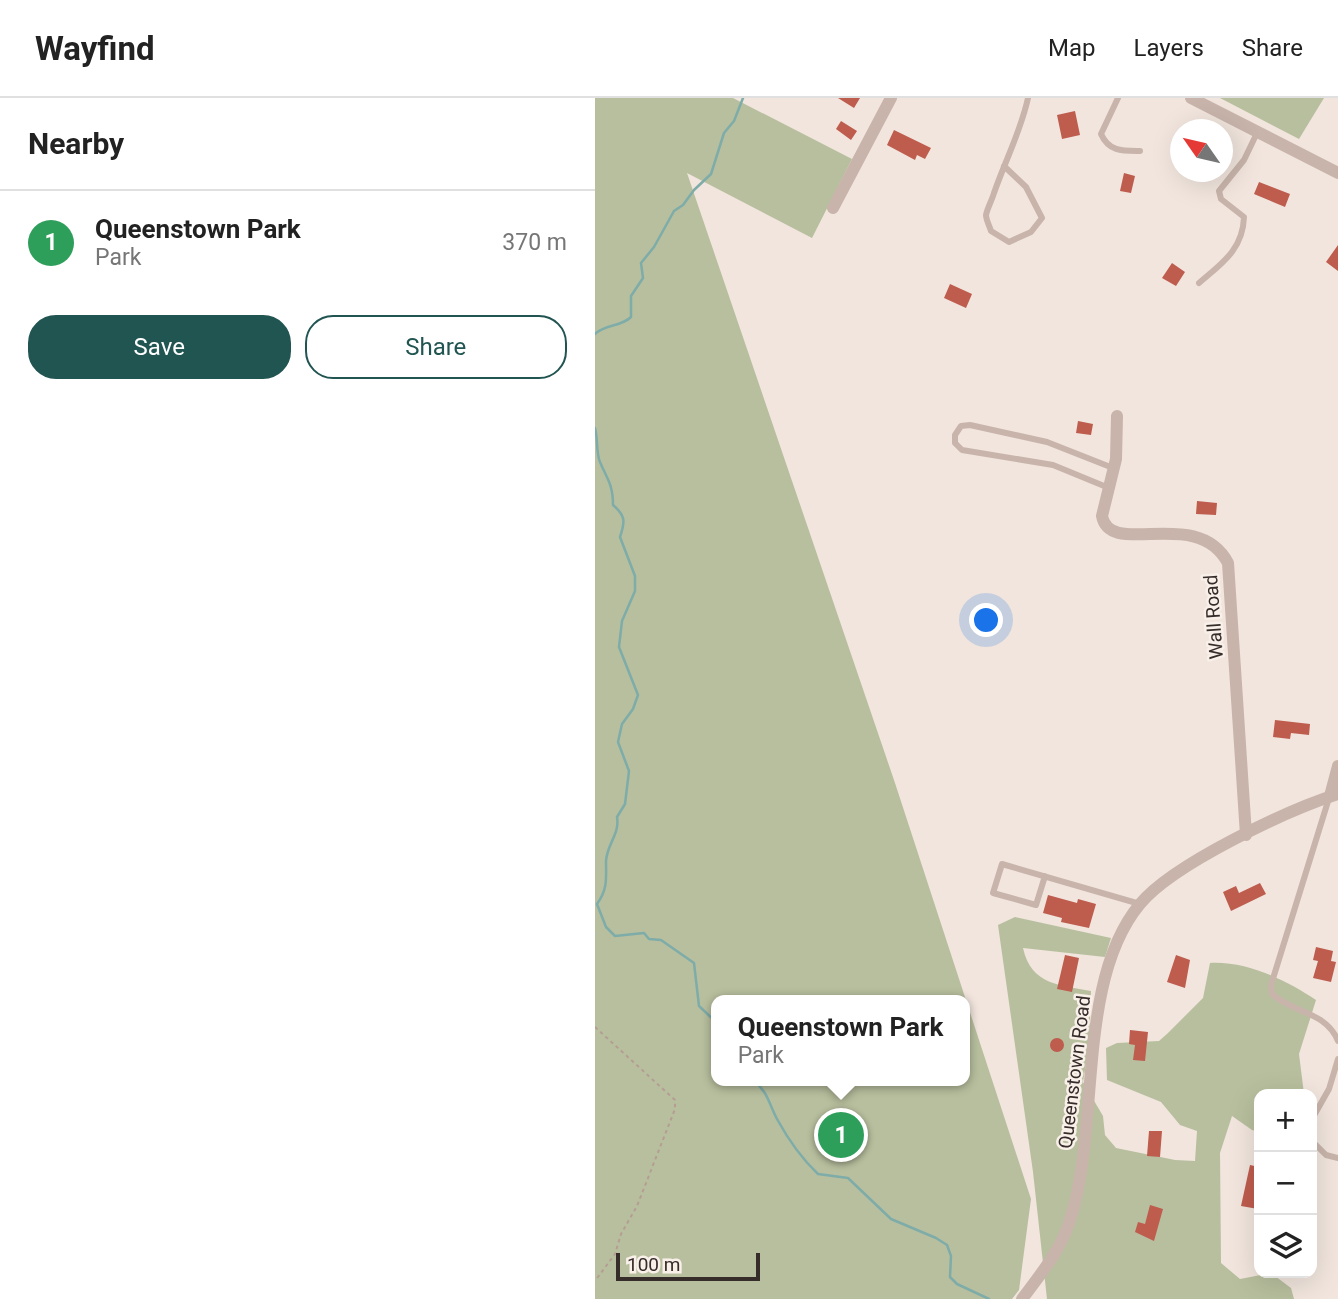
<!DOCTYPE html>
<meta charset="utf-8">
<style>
body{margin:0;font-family:Roboto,sans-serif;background:#f6f6f6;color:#222}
.controls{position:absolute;right:21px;bottom:21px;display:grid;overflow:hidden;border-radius:14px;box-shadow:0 7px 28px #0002}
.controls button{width:63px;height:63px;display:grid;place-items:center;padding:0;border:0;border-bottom:2px solid #e0e0e0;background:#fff;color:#222;font:35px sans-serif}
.compass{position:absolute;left:575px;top:21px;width:63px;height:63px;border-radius:50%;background:#fff;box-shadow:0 7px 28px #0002;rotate:304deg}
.scale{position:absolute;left:21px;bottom:18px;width:144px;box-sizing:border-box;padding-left:7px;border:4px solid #362c29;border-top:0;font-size:19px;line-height:24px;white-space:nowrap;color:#362c29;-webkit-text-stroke:5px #f9f0ea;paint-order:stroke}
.you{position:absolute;left:392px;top:523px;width:24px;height:24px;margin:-18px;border:5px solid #fff;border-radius:50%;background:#1a73e8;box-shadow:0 0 0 10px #1a73e833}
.badge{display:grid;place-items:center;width:46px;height:46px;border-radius:50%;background:#215552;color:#fff;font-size:23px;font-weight:700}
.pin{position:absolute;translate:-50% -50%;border:4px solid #fff;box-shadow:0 2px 7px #0006}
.popup{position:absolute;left:116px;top:897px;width:259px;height:91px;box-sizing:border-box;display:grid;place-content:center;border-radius:14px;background:#fff;filter:drop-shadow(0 2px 5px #0005);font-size:23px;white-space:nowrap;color:#767676}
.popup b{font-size:26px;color:#222}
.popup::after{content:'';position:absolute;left:50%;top:100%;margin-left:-14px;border:14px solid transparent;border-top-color:#fff}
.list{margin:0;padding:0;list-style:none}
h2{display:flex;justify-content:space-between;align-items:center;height:91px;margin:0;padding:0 28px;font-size:30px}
h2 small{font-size:23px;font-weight:400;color:#767676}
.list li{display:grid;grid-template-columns:46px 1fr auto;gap:21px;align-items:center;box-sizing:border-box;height:105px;padding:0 28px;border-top:2px solid #e0e0e0}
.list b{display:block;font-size:26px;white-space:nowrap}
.list p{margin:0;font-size:23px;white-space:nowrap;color:#767676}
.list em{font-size:23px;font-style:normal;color:#767676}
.actions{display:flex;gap:14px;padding:21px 28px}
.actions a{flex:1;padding:16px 0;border:2px solid #215552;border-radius:28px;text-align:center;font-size:24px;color:#215552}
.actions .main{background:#215552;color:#fff}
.icon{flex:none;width:38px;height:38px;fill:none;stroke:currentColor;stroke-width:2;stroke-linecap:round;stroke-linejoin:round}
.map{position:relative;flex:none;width:743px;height:1201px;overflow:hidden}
header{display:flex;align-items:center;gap:42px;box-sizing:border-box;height:98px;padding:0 35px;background:#fff;border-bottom:2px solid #e0e0e0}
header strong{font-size:33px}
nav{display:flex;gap:38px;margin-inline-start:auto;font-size:24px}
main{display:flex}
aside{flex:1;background:#fff}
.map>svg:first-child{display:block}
.green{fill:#b8bf9e;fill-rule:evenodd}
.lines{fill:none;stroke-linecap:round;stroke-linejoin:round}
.stream{stroke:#7eaca9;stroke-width:2.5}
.building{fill:#be5c4e}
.path{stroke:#b49e94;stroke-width:2;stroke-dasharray:3.5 3.5;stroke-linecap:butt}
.lane{stroke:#c8b4aa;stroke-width:6}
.street{stroke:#c8b4aa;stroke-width:12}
.labels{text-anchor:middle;stroke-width:5;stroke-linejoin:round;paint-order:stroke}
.street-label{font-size:19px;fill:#362c29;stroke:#f9f0ea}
</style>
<header>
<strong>Wayfind</strong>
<nav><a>Map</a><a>Layers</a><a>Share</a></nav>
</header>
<main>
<aside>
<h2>Nearby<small></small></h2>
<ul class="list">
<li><span class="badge" style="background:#2e9e5b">1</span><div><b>Queenstown Park</b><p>Park</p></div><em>370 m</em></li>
</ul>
<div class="actions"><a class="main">Save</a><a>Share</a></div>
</aside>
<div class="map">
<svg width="743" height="1201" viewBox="0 0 743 1201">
<rect width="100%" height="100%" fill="#f1e5dd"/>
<path class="green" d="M0,0H138L257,61L217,140L92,75L300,685L436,1101L424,1192L417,1201H0ZM122,902H370V983H122Z
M625,0H729L704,41Z
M420,819L516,840L510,859L428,850C436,887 465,887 496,893L494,947L488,984L508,1018L510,1037L521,1050L580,1062L600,1063L602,1033L585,1027L566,1004L512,982L511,950L522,945L564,943L573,935L608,900L615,865C652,863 691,882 721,902L704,956L709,996H664V1034L657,1032L637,1018L625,1055L626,1165L645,1181L676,1175L696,1190L699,1201H452L438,1074L403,827Z"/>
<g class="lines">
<path class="stream" d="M0,236C10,226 26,229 36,219V198L48,180L46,165L59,149L79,113L88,107L99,92L116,76L129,35L139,23L148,0
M0,330C3,340 1,355 5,364C12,381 18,386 18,407C31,418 30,424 25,439L40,478V493L27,523L24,549L43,597L38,611L27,626L23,644L34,673L30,706L22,719C25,736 12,746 11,763C11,780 13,791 2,806L11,829L20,838L49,835L54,841L66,842L99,865L104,908L122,925
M159,983C173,994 174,1006 182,1021C193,1041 206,1060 223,1076L253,1080L296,1121L341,1140L352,1147L356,1158L355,1179L362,1186L394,1201"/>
</g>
<path class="building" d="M243,0H265L259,10Z
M480,13L485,37L467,41L462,17Z
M246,23L262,33L256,42L241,31Z
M299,32L336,50L330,61L322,57L320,62L292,47Z
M529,75L540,78L536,95L525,93Z
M664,84L695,96L690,109L659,96Z
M743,147V173L731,164Z
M577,165L590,174L581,188L567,180Z
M355,186L377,196L371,210L349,200Z
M483,323L498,326L496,337L481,335Z
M602,403L622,405L621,417L601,416Z
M680,622L715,626L714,637L696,635L695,641L678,639Z
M665,785L671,796L636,813L628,794L641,788L644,795Z
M453,797L482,805L483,801L501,806L494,830L466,824L467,820L448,815Z
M721,849L738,853L736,863L741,864L736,884L718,880L723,863L718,862Z
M470,857L484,860L477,894L462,891Z
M581,857L595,862L590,890L572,884Z
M535,932L553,934L550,963L538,962L540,947L534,946Z
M455 947a7 7 0 1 1 14 0a7 7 0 1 1-14 0Z
M554,1033H567L565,1059L552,1058Z
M655,1067L664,1069L663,1111L646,1108Z
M555,1107L568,1111L559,1143L540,1134L543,1124L550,1126Z"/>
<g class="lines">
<path class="path" d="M0,929L80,1002V1011L42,1108L26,1136L20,1156L0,1183"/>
<path class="lane" d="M523,0L506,36C514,54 528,53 545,53
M409,68L431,89L447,120L436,134L414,144L396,133C395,129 391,122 391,117C392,111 397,102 399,95C410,63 426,33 433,0
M604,185C626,166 648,152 649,119L626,101L624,93L649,62L662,35
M514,390L458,367L367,352L360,345V337L366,328L375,327L452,344L518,370
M734,700L676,887L677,896C697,915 731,913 743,943
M450,778L441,807L398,795L407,766L545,806
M717,1021L734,991L743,961
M717,1043L731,1057L743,1060"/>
<path class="street" d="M596,0L743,75
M238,110L296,0
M522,318L521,361L507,418C515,461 602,407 633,465L651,737
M735,698L743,668
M427,1201C445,1177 465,1153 474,1125C506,1032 480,884 545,806C578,766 693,712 743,696"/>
</g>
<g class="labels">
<g class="street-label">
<text transform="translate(618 519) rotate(-94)" y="7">Wall Road</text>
<text transform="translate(479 974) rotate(-83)" y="7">Queenstown Road</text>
</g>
</g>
</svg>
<div class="controls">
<button>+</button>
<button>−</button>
<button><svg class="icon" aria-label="layers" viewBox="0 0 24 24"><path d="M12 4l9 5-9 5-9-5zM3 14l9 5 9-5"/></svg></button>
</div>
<svg class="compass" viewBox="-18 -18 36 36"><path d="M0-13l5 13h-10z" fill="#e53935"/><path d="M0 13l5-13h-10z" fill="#767676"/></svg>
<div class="scale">100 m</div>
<div class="you"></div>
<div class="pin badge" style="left:246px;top:1037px;background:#2e9e5b">1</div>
<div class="popup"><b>Queenstown Park</b>Park</div>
</div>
</main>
